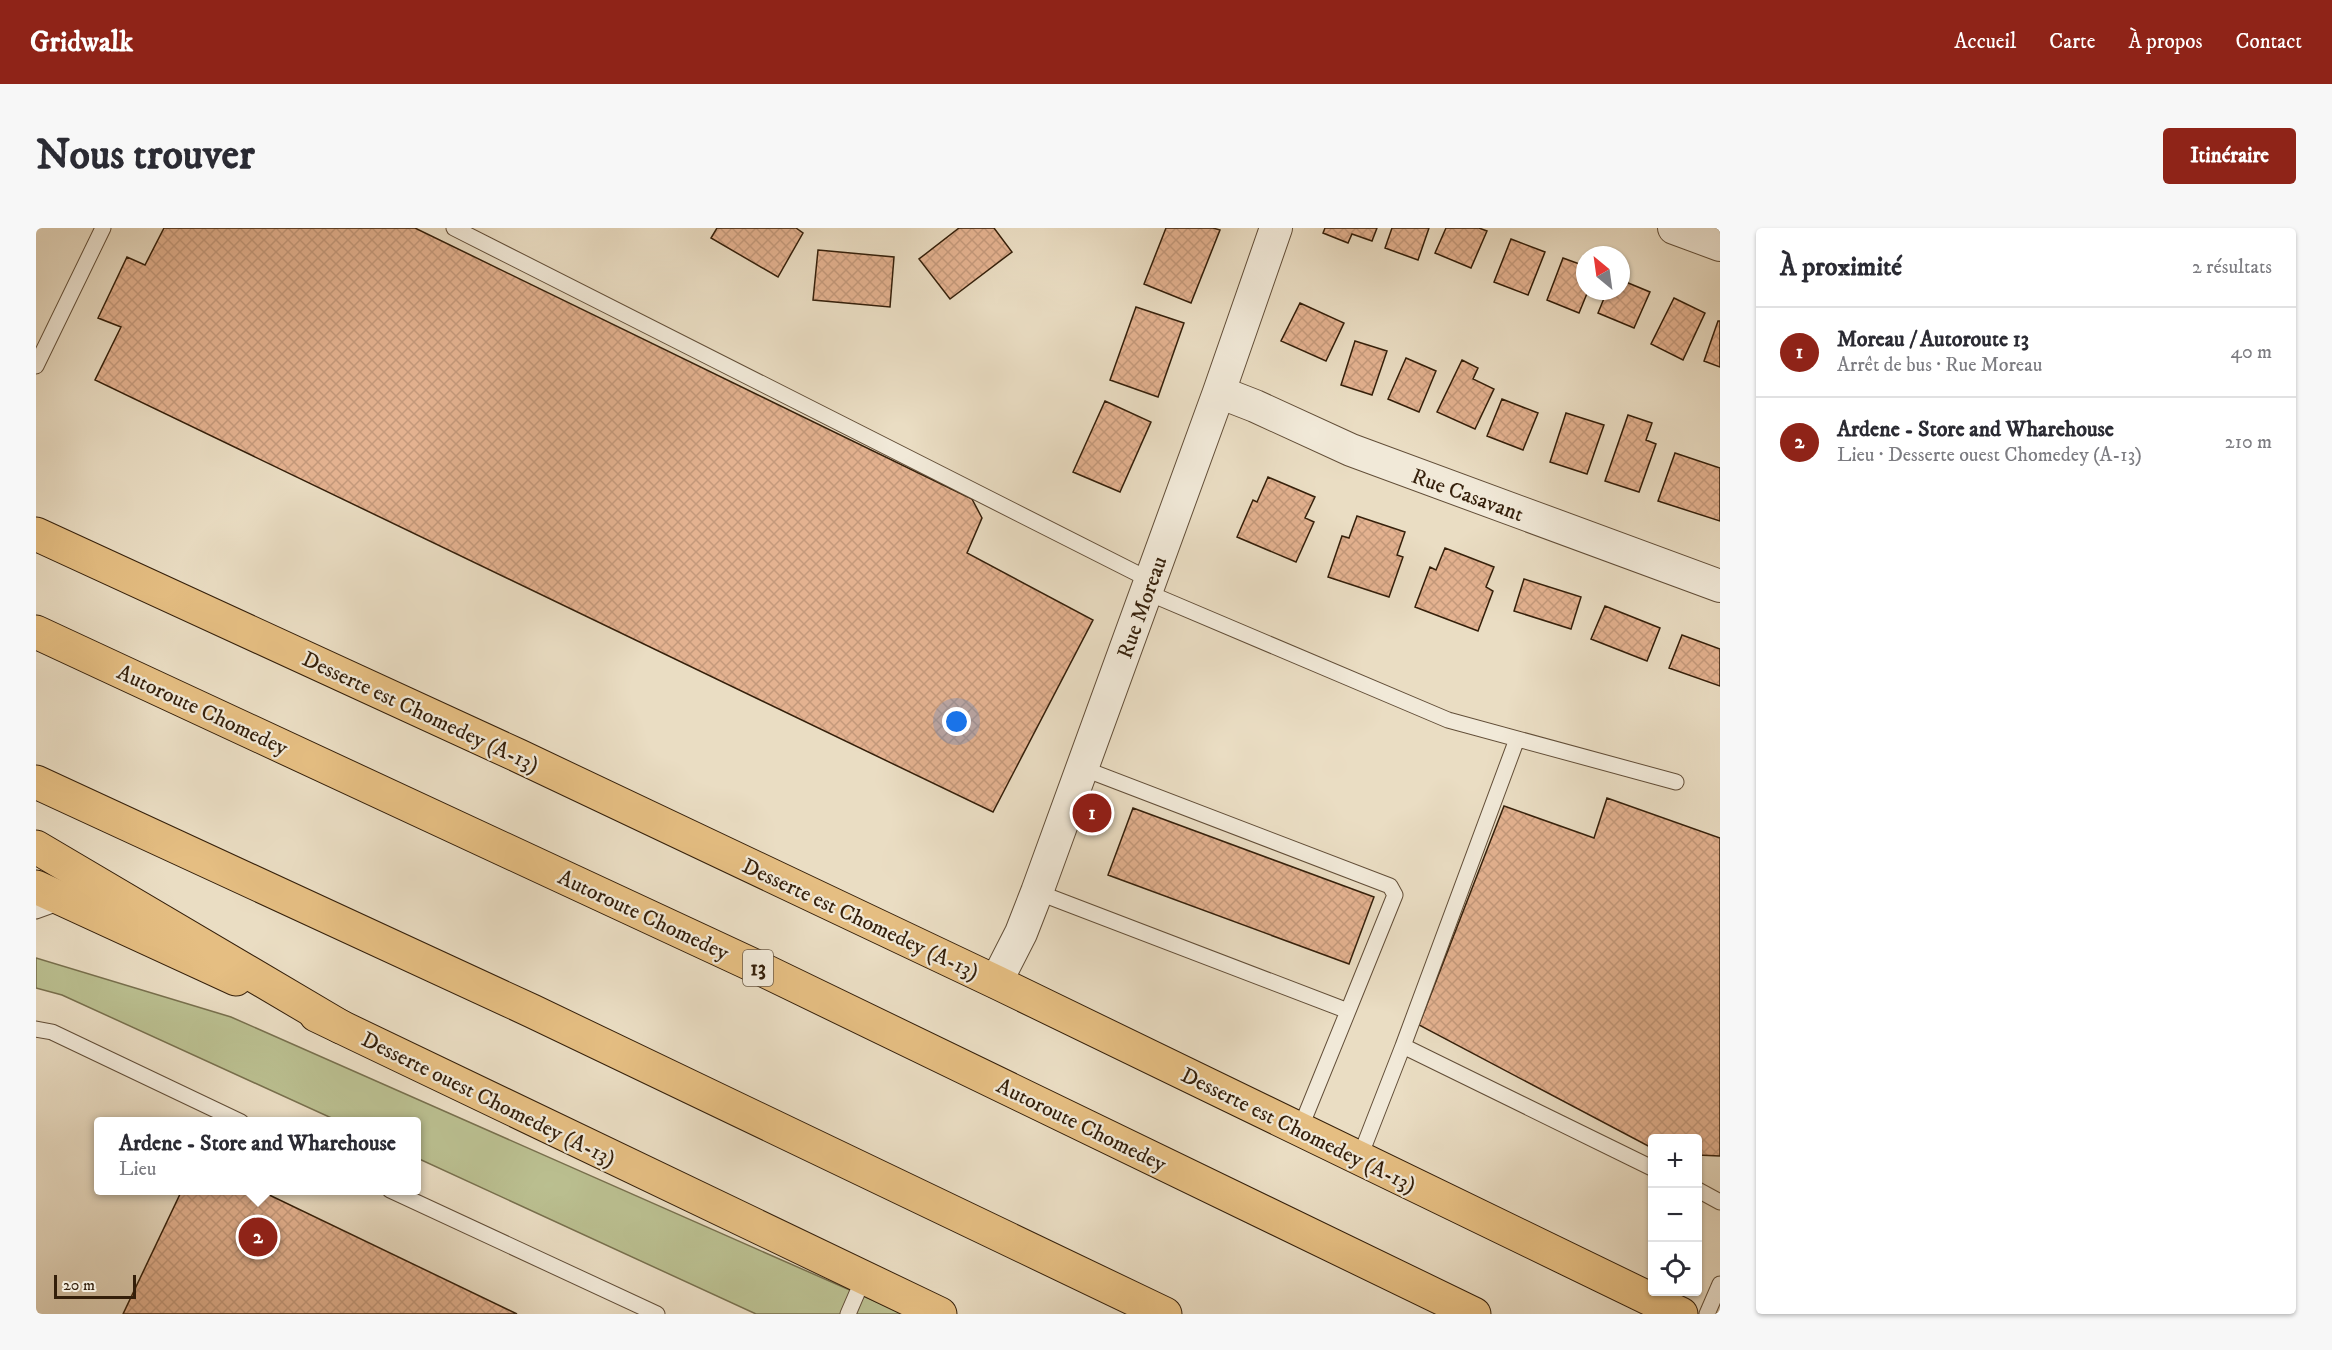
<!DOCTYPE html>
<html lang="fr">
<meta charset="utf-8">
<style>
body{margin:0;font-family:"IM FELL DW Pica",serif;background:#f7f7f7;color:#2b2b33}
.controls{position:absolute;right:18px;bottom:18px;display:grid;overflow:hidden;border-radius:6px;box-shadow:0 2px 4px #0004}
.controls button{width:54px;height:54px;display:grid;place-items:center;padding:0;border:0;border-bottom:2px solid #e1e1e2;background:#fff;color:#2b2b33;font:30px sans-serif}
.compass{position:absolute;left:1540px;top:18px;width:54px;height:54px;border-radius:50%;background:#fff;box-shadow:0 2px 4px #0004;rotate:331deg}
.scale{position:absolute;left:18px;bottom:15px;width:82px;box-sizing:border-box;padding-left:6px;border:3px solid #341f0a;border-top:0;font-size:16px;line-height:21px;white-space:nowrap;color:#341f0a;-webkit-text-stroke:4px #f1e9d8;paint-order:stroke}
.you{position:absolute;left:921px;top:494px;width:21px;height:21px;margin:-15px;border:4px solid #fff;border-radius:50%;background:#1a73e8;box-shadow:0 0 0 9px #1a73e833}
.badge{display:grid;place-items:center;width:39px;height:39px;border-radius:50%;background:#8f2418;color:#fff;font-size:20px;font-weight:700}
.pin{position:absolute;translate:-50% -50%;border:3px solid #fff;box-shadow:0 2px 6px #0006}
.popup{position:absolute;left:58px;top:889px;width:327px;height:78px;box-sizing:border-box;display:grid;place-content:center;border-radius:6px;background:#fff;filter:drop-shadow(0 2px 4px #0005);font-size:20px;white-space:nowrap;color:#7c7c81}
.popup b{font-size:22px;color:#2b2b33}
.popup::after{content:'';position:absolute;left:50%;top:100%;margin-left:-12px;border:12px solid transparent;border-top-color:#fff}
.list{margin:0;padding:0;list-style:none}
h2{display:flex;justify-content:space-between;align-items:center;height:78px;margin:0;padding:0 24px;font-size:26px}
h2 small{font-size:20px;font-weight:400;color:#7c7c81}
.list li{display:grid;grid-template-columns:39px 1fr auto;gap:18px;align-items:center;box-sizing:border-box;height:90px;padding:0 24px;border-top:2px solid #e1e1e2}
.list b{display:block;font-size:22px;white-space:nowrap}
.list p{margin:0;font-size:20px;white-space:nowrap;color:#7c7c81}
.list em{font-size:20px;font-style:normal;color:#7c7c81}
.icon{flex:none;width:33px;height:33px;fill:none;stroke:currentColor;stroke-width:2;stroke-linecap:round;stroke-linejoin:round}
.map{position:relative;flex:none;width:1684px;height:1086px;overflow:hidden;border-radius:6px}
header{display:flex;align-items:center;gap:36px;box-sizing:border-box;height:84px;padding:0 30px;background:#8f2418;color:#fff}
header strong{font-size:28px}
nav{display:flex;gap:33px;margin-inline-start:auto;font-size:21px}
.intro{display:flex;align-items:center;justify-content:space-between;box-sizing:border-box;height:144px;padding:0 36px}
h1{margin:0;font-size:42px}
.button{padding:15px 27px;border-radius:6px;background:#8f2418;color:#fff;font-size:21px;font-weight:700}
main{display:flex;gap:36px;padding:0 36px}
aside{flex:1;background:#fff;border-radius:6px;box-shadow:0 2px 4px #0004}
.map>svg:first-child{display:block}
.green{fill:#bbc091;stroke:#78704e;stroke-width:1.5}
.building{fill:url(#building-cross-hatch);stroke:#341f0a;stroke-width:1.5}
.lines{fill:none;stroke-linecap:round;stroke-linejoin:round}
.lane-casing{stroke:#624e38;stroke-width:17}
.street-casing{stroke:#624e38;stroke-width:34}
.primary-casing{stroke:#341f0a;stroke-width:35}
.highway-casing{stroke:#341f0a;stroke-width:35}
.lane{stroke:#f1e9d8;stroke-width:15}
.street{stroke:#f1e9d8;stroke-width:32}
.primary{stroke:#e5be82;stroke-width:33}
.highway{stroke:#e5be82;stroke-width:33}
.labels{text-anchor:middle;stroke-width:4.5;stroke-linejoin:round;paint-order:stroke}
.shield{fill:#f1e9d8;stroke:#6d5c48;stroke-width:1.5}
.shield-label{font-size:21px;font-weight:bold;fill:#341f0a}
.street-label{font-size:22px;fill:#341f0a;stroke:#f1e9d8}
</style>
<header>
<strong>Gridwalk</strong>
<nav><a>Accueil</a><a>Carte</a><a>À propos</a><a>Contact</a></nav>
</header>
<div class="intro"><h1>Nous trouver</h1><a class="button">Itinéraire</a></div>
<main>
<div class="map">
<svg width="1684" height="1086" viewBox="0 0 1684 1086">
<defs>
<pattern id="building-cross-hatch" width="8" height="8" patternUnits="userSpaceOnUse" patternTransform="scale(1.5)"><rect width="8" height="8" fill="#e4b290"/><path d="M0 0l8 8M0 8l8-8" fill="none" stroke="#c4997b"/></pattern>
</defs>
<rect width="100%" height="100%" fill="#eaddc3"/>
<filter id="stains"><feTurbulence type="fractalNoise" baseFrequency=".00333" numOctaves="4"/><feColorMatrix values="0 0 0 0 .2 0 0 0 0 .09 0 0 0 0 .02 0 0 0 .5 -.17"/></filter>
<radialGradient id="worn" r=".72"><stop offset=".6" stop-color="#630" stop-opacity="0"/><stop offset="1" stop-color="#630" stop-opacity=".3"/></radialGradient>
<path class="green" d="M0,730L195,789L868,1086H720L381,930V894L302,893L26,767L0,760Z"/>
<path class="building" d="M128,0H379L936,271L946,290L931,325L1057,392L957,584L59,152L85,99L62,90L91,29L109,37Z
M681,0H760L767,5L742,49L675,10Z
M923,0H958L976,24L914,71L883,31Z
M1130,0H1177L1184,2L1155,75L1108,56Z
M1289,0H1341L1336,13L1316,6L1312,15L1287,5Z
M1356,0H1393L1382,32L1349,20Z
M1410,0H1443L1451,3L1435,40L1399,25Z
M1475,11L1509,24L1492,67L1458,54Z
M782,22L858,29L854,79L777,72Z
M1527,30L1549,38V63H1552L1543,85L1511,72Z
M1585,52L1614,64L1598,100L1562,85L1571,63H1585Z
M1638,70L1669,85L1647,132L1615,116Z
M1264,75L1308,95L1290,133L1245,113Z
M1100,79L1148,95L1122,169L1074,152Z
M1682,93H1684V139L1668,133Z
M1319,113L1351,123L1336,167L1305,157Z
M1370,130L1400,143L1383,184L1352,171Z
M1426,132L1442,140L1437,151L1458,161L1439,201L1401,184Z
M1466,171L1502,185L1487,222L1451,208Z
M1069,173L1115,194L1084,264L1037,244Z
M1530,185L1568,197L1551,246L1514,234Z
M1592,187L1616,195L1610,212L1620,216L1603,264L1569,253Z
M1639,225L1684,240V293L1622,273Z
M1232,249L1279,269L1269,290L1278,294L1260,334L1201,309L1217,272L1221,274Z
M1321,288L1369,304L1361,327L1367,329L1353,369L1292,349L1306,308L1313,310Z
M1409,320L1458,339L1450,359L1457,363L1442,403L1379,379L1394,339L1400,342Z
M1488,351L1545,369L1535,401L1478,383Z
M1569,378L1624,400L1611,433L1555,411Z
M1646,407L1684,421V458L1633,440Z
M1571,570L1684,610V928L1662,927V910H1616V920L1383,797L1468,578L1558,610Z
M1097,580L1338,669L1313,736L1072,647Z
M146,962H223L481,1086H87Z"/>
<g class="lines">
<defs>
<path id="lane" d="M418,0L1114,352
M0,138L67,0
M1110,364L1412,492L1640,554
M1046,540L1354,658L1359,667L1312,783
M1001,664L1312,783L1264,901
M0,683L25,674
M0,801L16,804L205,894
M1367,818L1481,511
M1323,931L1367,818L1616,940
M354,962L621,1086
M1662,962L1684,974
M812,1086L828,1049
M1671,1086L1684,1056"/>
<path id="street" d="M1638,0L1684,17
M1183,164L1219,178L1315,222L1684,358
M960,754L985,705L1001,664L1183,164L1240,0"/>
<path id="primary" d="M0,306L483,528L960,754L1645,1086
M0,659L200,751
M280,787L904,1086"/>
<path id="highway" d="M0,404L721,739L1438,1086
M0,554L496,783L1129,1086
M0,619L305,799"/>
</defs>
<use href="#lane" class="lane-casing"/>
<use href="#street" class="street-casing"/>
<use href="#primary" class="primary-casing"/>
<use href="#highway" class="highway-casing"/>
<use href="#lane" class="lane"/>
<use href="#street" class="street"/>
<use href="#primary" class="primary"/>
<use href="#highway" class="highway"/>
</g>
<g class="labels">
<rect class="shield" x="707" y="722" width="30" height="36" rx="4.5"/>
<g class="shield-label">
<text x="722" y="747">13</text>
</g>
<g class="street-label">
<text transform="translate(1432 266) rotate(20)" y="8">Rue Casavant</text>
<text transform="translate(1105 379) rotate(-70)" y="8">Rue Moreau</text>
<text transform="translate(167 481) rotate(25)" y="8">Autoroute Chomedey</text>
<text transform="translate(385 483) rotate(25)" y="8">Desserte est Chomedey (A-13)</text>
<text transform="translate(608 686) rotate(25)" y="8">Autoroute Chomedey</text>
<text transform="translate(825 690) rotate(25)" y="8">Desserte est Chomedey (A-13)</text>
<text transform="translate(453 870) rotate(26)" y="8">Desserte ouest Chomedey (A-13)</text>
<text transform="translate(1046 896) rotate(26)" y="8">Autoroute Chomedey</text>
<text transform="translate(1263 901) rotate(26)" y="8">Desserte est Chomedey (A-13)</text>
</g>
</g>
<rect width="100%" height="100%" filter="url(#stains)"/>
<rect width="100%" height="100%" fill="url(#worn)"/>
</svg>
<div class="controls">
<button>+</button>
<button>−</button>
<button><svg class="icon" aria-label="locate" viewBox="0 0 24 24"><circle cx="12" cy="12" r="6"/><path d="M12 2v4M12 18v4M2 12h4M18 12h4"/></svg></button>
</div>
<svg class="compass" viewBox="-18 -18 36 36"><path d="M0-13l5 13h-10z" fill="#e53935"/><path d="M0 13l5-13h-10z" fill="#7c7c81"/></svg>
<div class="scale">20 m</div>
<div class="you"></div>
<div class="pin badge" style="left:1056px;top:585px">1</div>
<div class="pin badge" style="left:222px;top:1009px">2</div>
<div class="popup"><b>Ardene - Store and Wharehouse</b>Lieu</div>
</div>
<aside>
<h2>À proximité<small>2 résultats</small></h2>
<ul class="list">
<li><span class="badge">1</span><div><b>Moreau / Autoroute 13</b><p>Arrêt de bus · Rue Moreau</p></div><em>40 m</em></li>
<li><span class="badge">2</span><div><b>Ardene - Store and Wharehouse</b><p>Lieu · Desserte ouest Chomedey (A-13)</p></div><em>210 m</em></li>
</ul>
</aside>
</main>
